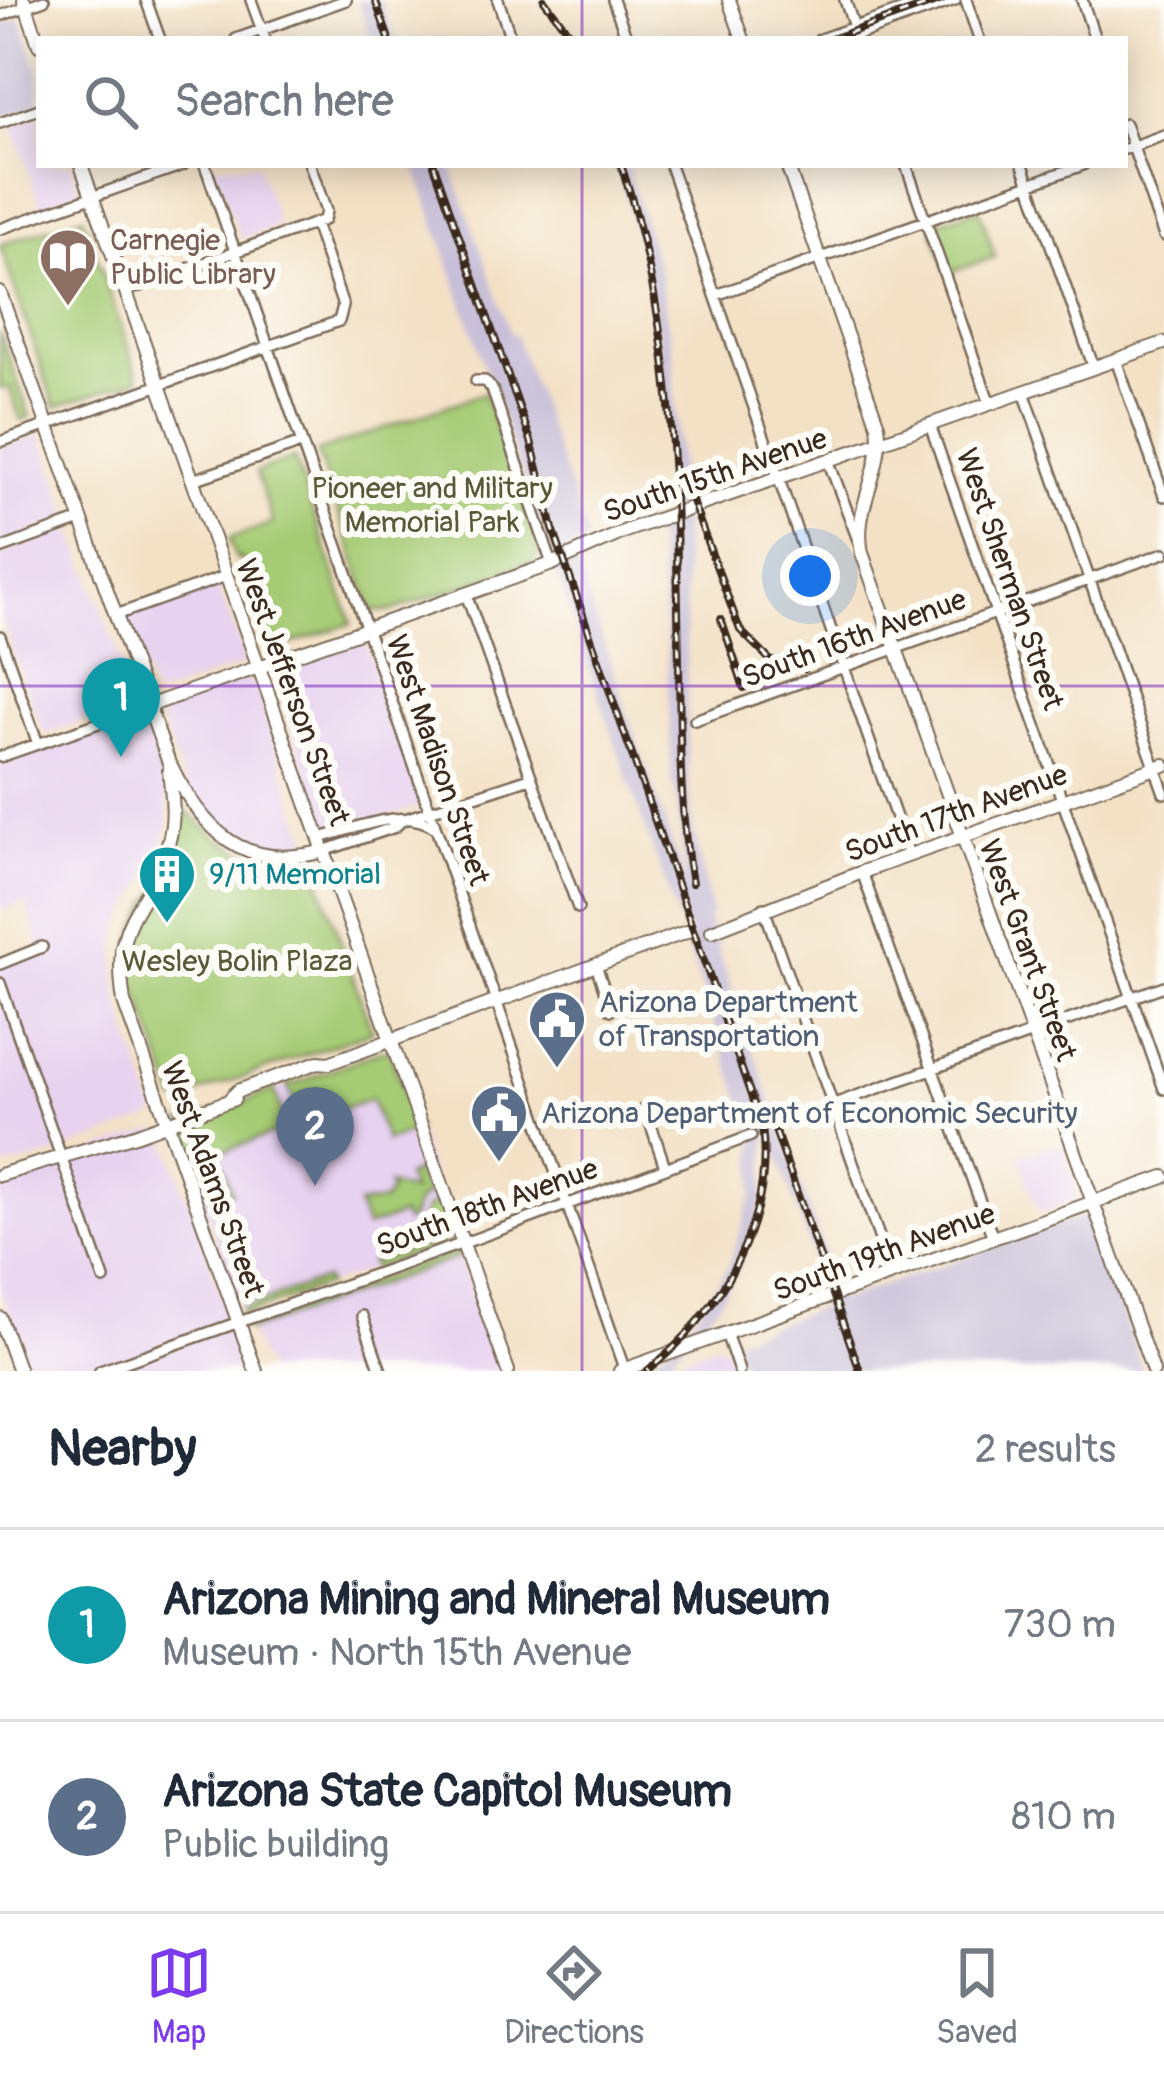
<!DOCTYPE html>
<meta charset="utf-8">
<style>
body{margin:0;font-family:Pangolin,sans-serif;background:#f2f2f3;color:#1f2937}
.you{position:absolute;left:810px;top:576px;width:42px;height:42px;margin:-30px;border:9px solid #fff;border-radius:50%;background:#1a73e8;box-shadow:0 0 0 18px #1a73e833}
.badge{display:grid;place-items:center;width:78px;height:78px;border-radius:50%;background:#7c3aed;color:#fff;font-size:39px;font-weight:700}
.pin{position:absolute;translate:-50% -99px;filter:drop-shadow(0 3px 6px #0008)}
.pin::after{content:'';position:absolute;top:63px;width:42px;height:36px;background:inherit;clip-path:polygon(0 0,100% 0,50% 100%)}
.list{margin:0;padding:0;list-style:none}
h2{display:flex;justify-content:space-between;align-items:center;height:156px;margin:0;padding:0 48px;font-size:51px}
h2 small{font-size:39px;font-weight:400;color:#747a83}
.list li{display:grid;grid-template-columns:78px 1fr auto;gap:36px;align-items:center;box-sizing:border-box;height:192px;padding:0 48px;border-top:3px solid #e0e1e3}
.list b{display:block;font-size:45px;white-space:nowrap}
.list p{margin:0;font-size:39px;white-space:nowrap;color:#747a83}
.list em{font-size:39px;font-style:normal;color:#747a83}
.icon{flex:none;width:66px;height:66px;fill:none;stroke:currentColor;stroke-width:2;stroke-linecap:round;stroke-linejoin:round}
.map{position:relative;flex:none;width:1164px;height:1371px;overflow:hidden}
.search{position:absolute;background:#fff;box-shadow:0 6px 30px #0003;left:36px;right:36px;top:36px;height:132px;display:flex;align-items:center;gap:30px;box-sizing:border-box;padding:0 42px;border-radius:0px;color:#747a83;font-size:45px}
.sheet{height:540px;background:#fff}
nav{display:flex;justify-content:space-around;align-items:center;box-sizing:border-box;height:168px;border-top:3px solid #e0e1e3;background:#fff;font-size:33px;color:#747a83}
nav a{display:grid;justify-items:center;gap:6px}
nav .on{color:#7c3aed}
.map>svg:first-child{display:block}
.built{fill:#e7d2ef}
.industrial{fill:#c8bfd8}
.green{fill:#a6cb75;stroke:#707a4a;stroke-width:3}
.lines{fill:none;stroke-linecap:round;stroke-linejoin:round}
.major-tunnel{stroke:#cebca4;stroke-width:12;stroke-dasharray:12 6;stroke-linecap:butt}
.minor-casing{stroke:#7b6a59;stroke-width:14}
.major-casing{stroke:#7b6a59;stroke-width:16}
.minor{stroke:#fff;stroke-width:9}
.major{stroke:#fff;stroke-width:12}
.rail-casing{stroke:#3b2a1e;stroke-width:8}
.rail{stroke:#fdfcf7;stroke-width:3;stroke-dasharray:9;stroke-linecap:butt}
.grid{fill:none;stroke:#7b2cbf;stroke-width:3;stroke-opacity:0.55}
.labels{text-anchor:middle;stroke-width:12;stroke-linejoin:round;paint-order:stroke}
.education-label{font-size:30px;fill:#785e54;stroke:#fdfcf7;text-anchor:start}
.street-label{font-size:30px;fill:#3b2a1e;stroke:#fdfcf7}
.park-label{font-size:30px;fill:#5b5a38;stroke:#fdfcf7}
.culture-label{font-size:30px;fill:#0d838f;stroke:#fdfcf7;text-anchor:start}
.service-label{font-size:30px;fill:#4e5e75;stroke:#fdfcf7;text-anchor:start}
</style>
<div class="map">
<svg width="1164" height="1371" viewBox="0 0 1164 1371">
<rect width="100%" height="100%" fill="#fdfcf7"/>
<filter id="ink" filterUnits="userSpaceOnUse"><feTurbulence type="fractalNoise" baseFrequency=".00833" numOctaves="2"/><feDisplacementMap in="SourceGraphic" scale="24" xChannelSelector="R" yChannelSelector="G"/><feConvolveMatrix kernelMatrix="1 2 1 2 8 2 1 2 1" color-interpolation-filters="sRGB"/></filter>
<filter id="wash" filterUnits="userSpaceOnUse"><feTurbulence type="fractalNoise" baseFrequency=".004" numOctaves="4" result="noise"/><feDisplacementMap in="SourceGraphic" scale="48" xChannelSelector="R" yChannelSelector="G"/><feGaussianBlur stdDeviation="2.7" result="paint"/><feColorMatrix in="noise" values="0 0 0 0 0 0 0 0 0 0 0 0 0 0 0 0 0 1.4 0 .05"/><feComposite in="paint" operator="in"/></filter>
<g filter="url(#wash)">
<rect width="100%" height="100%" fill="#f3e1c6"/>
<path class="built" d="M39,115V165H71L80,190L41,206L12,124Z
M214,165H258L278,225L240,238Z
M41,435L70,517L0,544V448Z
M72,529L135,700L131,705L44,734L0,616V555Z
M217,585L246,663L159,695L153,694L127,618Z
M359,640L365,643L421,801L418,807L333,831L324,822L272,674L277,668L337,651Z
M246,679L254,683L311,849L283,854L236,841L209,821L183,780L160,716L162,710Z
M133,718L142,721L167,793L168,825L156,861L122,924L117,942L116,981L119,1002L156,1116L57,1153L0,1169V961L40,946L25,902L0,910V765Z
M382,1050L390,1052L454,1239L243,1315L177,1128L180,1122L350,1065Z
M156,1130L164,1133L248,1371H29L0,1290V1181Z
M1061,1142L1078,1194L1073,1201L1039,1213L1019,1156Z
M457,1251L497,1371H267L246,1325Z
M717,1345L725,1347L733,1371H657L667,1362Z"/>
<path class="industrial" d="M380,0L395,39H371L358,1Z
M17,19L21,20L39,72V104L0,118V25Z
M415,165H451L511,335L515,334L588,540L571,547L686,884L675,785L672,784L666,635L655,528L668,523L664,448L669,447V440L655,310L617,165H627L659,272L673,354L684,547L689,786L693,828L712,916L707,918L841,1300L1085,1216L1090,1220L1143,1371H744L736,1346L739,1337L830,1304L768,1128L763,1197L751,1239L734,1279L715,1308L665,1364L657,1371H639L673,1342L705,1302L728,1266L753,1193L755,1139L687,946L692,943L686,927L681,928L620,757Z"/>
<path class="green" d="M979,208L995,257L948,273L933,230L936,223Z
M83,216L139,379L55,407L0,245Z
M0,332L30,417L21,420L9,387L0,389Z
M484,393L540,551L535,561L391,611H373L317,452Z
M294,458L352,623L270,651L244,582L250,580L242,558L236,559L229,539L273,523L256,472Z
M187,811C221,845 263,869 312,860L372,1031L176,1101L130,969C127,923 159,896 175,856C180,841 181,823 187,811Z
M382,1050L390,1052L417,1130L386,1141L371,1099L303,1123L287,1084H295Z
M274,1089L286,1129L219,1153L232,1192L210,1200L183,1121L241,1104Z
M416,1171L427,1195L416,1203L411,1219L405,1222L402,1215L366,1227L358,1205L384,1201L390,1191L388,1185L412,1192L406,1177Z
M436,1203L443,1204L452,1231L415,1244L412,1237L420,1229L425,1209Z
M451,1234L452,1241L373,1268L371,1262Z
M457,1251L460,1257L248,1331L246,1325Z
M325,1279L327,1285L243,1315L241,1309Z"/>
</g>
<g filter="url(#ink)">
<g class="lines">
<path class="major-tunnel" d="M689,939L712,931"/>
<defs>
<path id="minor" d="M146,0L160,39
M251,0L265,39
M498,0L511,39
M613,0L627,39
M845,0L854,27
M966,0L979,39
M1082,0L1095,39
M0,16L44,0
M236,39L346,0
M820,39L932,0
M846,39L955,0
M0,123L39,109
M1125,124L1164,236
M1125,149L1164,135
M205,165L625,1371
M670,165L909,855
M906,165L990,404
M1023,165L1094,368
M0,229L183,165
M126,291L324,220L326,211L310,165
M716,295L1083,165
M1116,360L1164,496
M476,381H485L492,389L552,564
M1024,392L1164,793
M930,425L1164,1089
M0,442L339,321L343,306L315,224
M828,460L858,540
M193,480L302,443
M0,549L81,520
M466,594L578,908
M116,615L226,576
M0,636L38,744
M695,720L1164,553
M0,757L148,706
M320,838C352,830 405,805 435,828
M324,851L395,827L402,820L530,778
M862,872L993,1238
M764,908L892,1274
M0,964L42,947
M596,965L611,1010
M0,983L104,1279
M834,1104L1164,986
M645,1107L665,1167
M362,1316L381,1371
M726,1333L739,1371
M100,1371L475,1239L751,1136"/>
<path id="major" d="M24,0L39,45
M729,0L743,39
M81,165L508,1371
M787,165L878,425C885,471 852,507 862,553L1153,1371
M0,293L169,763C204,830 242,873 324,851
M148,706L552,564L628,530L1164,343
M169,770C172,797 176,818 168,844C148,915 110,912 124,1002L256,1371
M712,931L862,872L1164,765
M230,1099L238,1091L318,1062L329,1063C449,1020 566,975 686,932
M0,1175L135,1135L234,1099
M0,1318L19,1371
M620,1371L1164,1177"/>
</defs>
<use href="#minor" class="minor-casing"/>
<use href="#major" class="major-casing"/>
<use href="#minor" class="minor"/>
<use href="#major" class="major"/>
<defs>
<path id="rail" d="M375,0L389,39
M544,0L574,39
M831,39L942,0
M434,165L531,441L553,529L762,1127C774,1223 720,1313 647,1371
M621,165C676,327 676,495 679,664C680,737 679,811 692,883
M682,474L740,630L770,660L804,669
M721,619L744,688
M770,1116L860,1371"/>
</defs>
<use href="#rail" class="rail-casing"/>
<use href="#rail" class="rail"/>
</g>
</g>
<path class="grid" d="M582,0V39M582,165V1371M0,686H1164"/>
<defs>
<symbol id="library-pin" viewBox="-11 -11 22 30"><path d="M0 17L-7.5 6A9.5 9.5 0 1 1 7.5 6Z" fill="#8d6e63" stroke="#fdfcf7"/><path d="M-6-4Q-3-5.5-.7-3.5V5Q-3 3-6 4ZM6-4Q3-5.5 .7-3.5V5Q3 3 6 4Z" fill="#fff"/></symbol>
<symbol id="building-pin" viewBox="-11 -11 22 30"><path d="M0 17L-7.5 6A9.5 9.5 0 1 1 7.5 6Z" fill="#0f9aa8" stroke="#fdfcf7"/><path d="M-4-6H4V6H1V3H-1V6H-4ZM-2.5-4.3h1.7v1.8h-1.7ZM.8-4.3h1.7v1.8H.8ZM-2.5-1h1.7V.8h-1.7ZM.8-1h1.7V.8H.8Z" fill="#fff"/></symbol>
<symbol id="civic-pin" viewBox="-11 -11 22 30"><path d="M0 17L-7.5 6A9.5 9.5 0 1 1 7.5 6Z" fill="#5c6f8a" stroke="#fdfcf7"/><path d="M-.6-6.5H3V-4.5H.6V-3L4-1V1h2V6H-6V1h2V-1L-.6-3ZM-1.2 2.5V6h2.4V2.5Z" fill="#fff"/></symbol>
</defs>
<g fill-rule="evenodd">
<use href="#library-pin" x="35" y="224" width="66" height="90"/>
<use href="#building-pin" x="134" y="841" width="66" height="90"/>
<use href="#civic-pin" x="524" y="986" width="66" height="90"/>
<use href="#civic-pin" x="466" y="1080" width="66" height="90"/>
</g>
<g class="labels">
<g class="education-label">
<text x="110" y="250">Carnegie<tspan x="110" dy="34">Public Library</tspan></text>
</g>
<g class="street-label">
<text transform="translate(715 475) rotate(-19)" y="10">South 15th Avenue</text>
<text transform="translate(1010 579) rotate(71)" y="10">West Sherman Street</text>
<text transform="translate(854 638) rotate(-20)" y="10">South 16th Avenue</text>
<text transform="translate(293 692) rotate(70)" y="10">West Jefferson Street</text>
<text transform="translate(438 760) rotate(71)" y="10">West Madison Street</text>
<text transform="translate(956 813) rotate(-20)" y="10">South 17th Avenue</text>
<text transform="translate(1028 950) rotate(70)" y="10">West Grant Street</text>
<text transform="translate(213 1179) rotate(70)" y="10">West Adams Street</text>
<text transform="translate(487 1207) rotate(-20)" y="10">South 18th Avenue</text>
<text transform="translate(884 1252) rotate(-20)" y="10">South 19th Avenue</text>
</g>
<g class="park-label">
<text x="432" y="498">Pioneer and Military<tspan x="432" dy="34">Memorial Park</tspan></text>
<text x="237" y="971">Wesley Bolin Plaza</text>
</g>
<g class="culture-label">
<text x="209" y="884">9/11 Memorial</text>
</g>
<g class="service-label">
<text x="599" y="1012">Arizona Department<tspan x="599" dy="34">of Transportation</tspan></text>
<text x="541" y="1123">Arizona Department of Economic Security</text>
</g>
</g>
</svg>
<div class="you"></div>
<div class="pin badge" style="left:121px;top:757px;background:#0f9aa8">1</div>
<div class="pin badge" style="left:315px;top:1186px;background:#5c6f8a">2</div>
<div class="search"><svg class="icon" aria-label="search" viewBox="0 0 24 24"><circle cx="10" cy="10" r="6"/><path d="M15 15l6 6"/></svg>Search here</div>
</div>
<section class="sheet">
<h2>Nearby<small>2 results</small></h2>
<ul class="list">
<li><span class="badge" style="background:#0f9aa8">1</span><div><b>Arizona Mining and Mineral Museum</b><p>Museum · North 15th Avenue</p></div><em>730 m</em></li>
<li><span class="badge" style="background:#5c6f8a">2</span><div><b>Arizona State Capitol Museum</b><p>Public building</p></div><em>810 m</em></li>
</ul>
</section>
<nav>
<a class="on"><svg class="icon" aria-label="map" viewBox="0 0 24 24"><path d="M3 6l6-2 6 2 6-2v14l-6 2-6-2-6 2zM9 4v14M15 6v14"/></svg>Map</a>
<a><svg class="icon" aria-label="directions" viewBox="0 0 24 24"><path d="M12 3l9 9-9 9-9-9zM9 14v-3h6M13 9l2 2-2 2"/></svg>Directions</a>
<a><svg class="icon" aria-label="saved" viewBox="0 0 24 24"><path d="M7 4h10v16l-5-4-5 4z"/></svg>Saved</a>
</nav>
